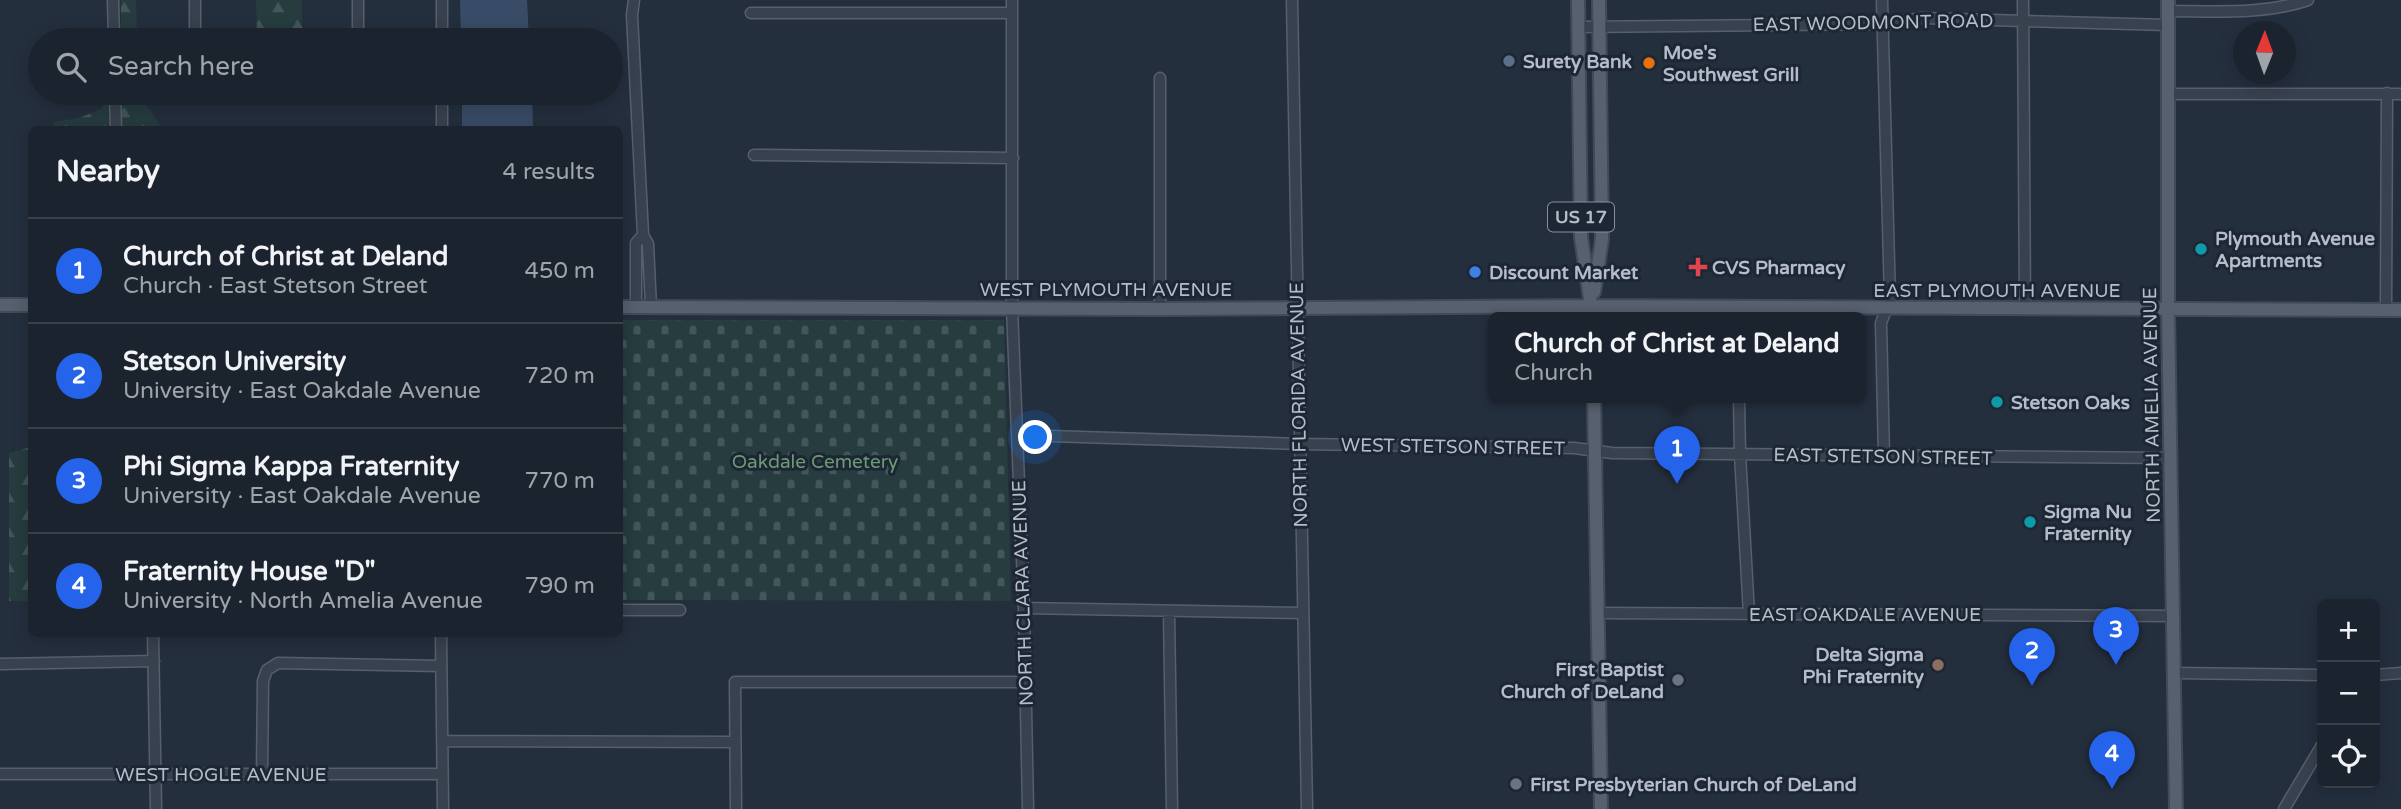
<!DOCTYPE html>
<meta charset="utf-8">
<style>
body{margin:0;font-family:"Varela Round",sans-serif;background:#242b36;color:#f1f3f6}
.controls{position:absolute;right:21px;bottom:21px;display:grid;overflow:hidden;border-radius:10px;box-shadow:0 4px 18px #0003}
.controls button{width:63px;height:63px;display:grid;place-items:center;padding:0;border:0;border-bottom:2px solid #39404a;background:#1b232e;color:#f1f3f6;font:35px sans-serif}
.compass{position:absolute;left:2233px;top:21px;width:63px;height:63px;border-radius:50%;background:#1b232e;box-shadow:0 4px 18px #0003;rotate:1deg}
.you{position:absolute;left:1036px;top:438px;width:24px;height:24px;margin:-18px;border:5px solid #fff;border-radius:50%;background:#1a73e8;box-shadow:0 0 0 10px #1a73e833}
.badge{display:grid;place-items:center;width:46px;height:46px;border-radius:50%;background:#2563eb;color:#fff;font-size:23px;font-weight:700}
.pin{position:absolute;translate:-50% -58px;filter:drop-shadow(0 2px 4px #0008)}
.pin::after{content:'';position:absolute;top:37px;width:24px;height:21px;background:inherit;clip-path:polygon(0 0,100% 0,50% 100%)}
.popup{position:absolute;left:1488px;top:312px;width:378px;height:91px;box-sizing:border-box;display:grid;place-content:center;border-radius:10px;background:#1b232e;filter:drop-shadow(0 2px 5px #0005);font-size:23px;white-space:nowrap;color:#a0a4aa}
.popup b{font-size:26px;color:#f1f3f6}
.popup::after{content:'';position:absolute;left:50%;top:100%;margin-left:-14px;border:14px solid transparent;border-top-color:#1b232e}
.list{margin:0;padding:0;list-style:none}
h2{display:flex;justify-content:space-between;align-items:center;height:91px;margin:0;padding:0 28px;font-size:30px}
h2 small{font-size:23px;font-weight:400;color:#a0a4aa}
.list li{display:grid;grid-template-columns:46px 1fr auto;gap:21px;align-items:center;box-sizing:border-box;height:105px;padding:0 28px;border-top:2px solid #39404a}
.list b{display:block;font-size:26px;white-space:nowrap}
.list p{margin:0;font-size:23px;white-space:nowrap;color:#a0a4aa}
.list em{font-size:23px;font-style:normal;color:#a0a4aa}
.icon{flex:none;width:38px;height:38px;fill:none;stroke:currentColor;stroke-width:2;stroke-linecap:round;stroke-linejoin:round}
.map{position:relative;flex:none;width:2401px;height:809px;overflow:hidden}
.search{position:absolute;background:#1b232e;box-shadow:0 4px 18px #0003;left:28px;top:28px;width:595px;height:77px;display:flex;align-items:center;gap:18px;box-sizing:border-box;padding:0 24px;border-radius:38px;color:#a0a4aa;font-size:26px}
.panel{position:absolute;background:#1b232e;box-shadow:0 4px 18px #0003;left:28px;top:126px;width:595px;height:511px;border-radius:10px}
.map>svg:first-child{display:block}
.forest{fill:url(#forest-firs)}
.cemetery{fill:url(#cemetery-stones)}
.water{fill:#394c67}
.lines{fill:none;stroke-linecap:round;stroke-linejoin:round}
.minor-casing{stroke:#565f6c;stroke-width:13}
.major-casing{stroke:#414a57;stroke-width:16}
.minor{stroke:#38414e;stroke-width:10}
.major{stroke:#56606e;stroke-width:12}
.service-dot{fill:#5c6f8a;stroke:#1d2633;stroke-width:2.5}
.food-dot{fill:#e8710a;stroke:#1d2633;stroke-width:2.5}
.culture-dot{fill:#0f9aa8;stroke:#1d2633;stroke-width:2.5}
.health-dot{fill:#e0444e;stroke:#1d2633;stroke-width:2.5}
.shop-dot{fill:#3f7fe0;stroke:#1d2633;stroke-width:2.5}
.education-dot{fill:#8d6e63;stroke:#1d2633;stroke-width:2.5}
.worship-dot{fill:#6b7280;stroke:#1d2633;stroke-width:2.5}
.labels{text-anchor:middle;stroke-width:6;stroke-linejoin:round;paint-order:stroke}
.shield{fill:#1d2633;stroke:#878f9c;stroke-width:2}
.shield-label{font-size:18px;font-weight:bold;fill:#b4bcc9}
.street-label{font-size:19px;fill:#b4bcc9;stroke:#1d2633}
.poi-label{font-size:19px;font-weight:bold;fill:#b4bcc9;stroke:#1d2633;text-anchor:start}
.park-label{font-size:19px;fill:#6b9a76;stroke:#1d2633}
</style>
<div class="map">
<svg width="2401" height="809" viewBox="0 0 2401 809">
<defs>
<pattern id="forest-firs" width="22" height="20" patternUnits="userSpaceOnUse" patternTransform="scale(1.75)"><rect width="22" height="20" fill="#263c3f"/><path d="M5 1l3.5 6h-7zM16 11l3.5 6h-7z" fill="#435659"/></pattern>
<pattern id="cemetery-stones" width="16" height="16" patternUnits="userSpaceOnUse" patternTransform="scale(1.75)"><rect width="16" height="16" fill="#263c3f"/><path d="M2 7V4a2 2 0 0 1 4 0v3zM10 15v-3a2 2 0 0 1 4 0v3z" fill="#435659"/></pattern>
</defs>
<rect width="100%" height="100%" fill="#242f3e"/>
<path class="forest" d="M121,0H136L137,40H121Z
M256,0H302V36L257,34Z
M121,93H138L163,129H121Z
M110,95L111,129H54L53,122L79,118L101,109Z
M31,447V601H9V453Z"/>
<path class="cemetery" d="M620,320H1004L1011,601L620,600Z"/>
<path class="water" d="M460,0H527L529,40H461Z
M462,93H532L533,129H462Z"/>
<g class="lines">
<defs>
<path id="minor" d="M113,0L114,40
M195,0V40
M358,0V40
M442,0V40
M634,0L632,15L643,235L648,244L651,307
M1012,0V308L1024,608L1028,809
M1292,0L1307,809
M1882,0L1890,300L1881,323L1884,456
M2023,0L2025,309
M2168,11C2214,11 2264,15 2308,0
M751,13H1012
M1578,27L1883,24L1922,18L2168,25
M1160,78V309
M115,93L116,130
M206,93L207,95L340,96L349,93
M2169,94H2401
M442,130V93
M754,155L1013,158
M636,307V243L643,235
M2386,311L2387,93
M1739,398L1740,454L1749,614
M1017,435L1300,444L1574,448L1612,453L2171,458
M1024,608L1302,613
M620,610H680
M1169,612L1172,809
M1598,613L2174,616
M153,634L156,809
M441,634L443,809
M0,664L154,661
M2175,673L2322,675
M2375,675L2401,673
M443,741L734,742
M0,774H442
M262,774L263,681L267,670L278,663L441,666
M736,809L735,682H1024
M2284,809L2322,745"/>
<path id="major" d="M1578,0L1581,237L1593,318
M2168,0V309L2176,809
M1594,292L1602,239L1599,0
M0,305H32
M620,307L1160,309L1592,306L2401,310
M1594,398L1601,809"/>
</defs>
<use href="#minor" class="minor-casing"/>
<use href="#major" class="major-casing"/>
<use href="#minor" class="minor"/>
<use href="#major" class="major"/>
</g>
<circle class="service-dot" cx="1509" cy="61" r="7"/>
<circle class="food-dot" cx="1649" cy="63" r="7"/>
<g class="culture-dot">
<circle cx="2201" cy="249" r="7"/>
<circle cx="1997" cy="402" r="7"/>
<circle cx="2030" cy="522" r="7"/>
</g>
<path class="health-dot" d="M1694.5 256.5h7v7h7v7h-7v7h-7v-7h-7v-7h7z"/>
<circle class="shop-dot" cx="1475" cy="272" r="7"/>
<circle class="education-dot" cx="1938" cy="665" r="7"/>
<g class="worship-dot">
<circle cx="1678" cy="680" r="7"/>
<circle cx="1516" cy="784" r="7"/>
</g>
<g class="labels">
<rect class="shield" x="1548" y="202.5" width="66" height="29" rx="5"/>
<g class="shield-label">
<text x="1581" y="223">US 17</text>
</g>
<g class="street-label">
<text transform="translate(1873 22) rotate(-1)" y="7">EAST WOODMONT ROAD</text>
<text x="1106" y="296">WEST PLYMOUTH AVENUE</text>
<text x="1997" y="297">EAST PLYMOUTH AVENUE</text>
<text transform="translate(1298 405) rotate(-91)" y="7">NORTH FLORIDA AVENUE</text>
<text transform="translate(2151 405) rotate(-91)" y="7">NORTH AMELIA AVENUE</text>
<text transform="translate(1453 446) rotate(1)" y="7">WEST STETSON STREET</text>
<text transform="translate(1883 456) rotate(1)" y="7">EAST STETSON STREET</text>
<text transform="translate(1022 593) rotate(-92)" y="7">NORTH CLARA AVENUE</text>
<text x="1865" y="621">EAST OAKDALE AVENUE</text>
<text x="221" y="781">WEST HOGLE AVENUE</text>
</g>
<g class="poi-label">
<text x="1663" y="59">Moe's<tspan x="1663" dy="22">Southwest Grill</tspan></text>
<text x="1523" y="68">Surety Bank</text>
<text x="2215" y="245">Plymouth Avenue<tspan x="2215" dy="22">Apartments</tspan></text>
<text x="1712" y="274">CVS Pharmacy</text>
<text x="1489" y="279">Discount Market</text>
<text x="2011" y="409">Stetson Oaks</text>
<text x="2044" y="518">Sigma Nu<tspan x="2044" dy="22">Fraternity</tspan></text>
<text x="1924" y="661" text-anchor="end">Delta Sigma<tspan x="1924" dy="22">Phi Fraternity</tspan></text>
<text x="1664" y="676" text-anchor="end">First Baptist<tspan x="1664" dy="22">Church of DeLand</tspan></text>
<text x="1530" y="791">First Presbyterian Church of DeLand</text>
</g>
<g class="park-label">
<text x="815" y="468">Oakdale Cemetery</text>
</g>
</g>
</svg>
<div class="controls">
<button>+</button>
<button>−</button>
<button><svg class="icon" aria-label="locate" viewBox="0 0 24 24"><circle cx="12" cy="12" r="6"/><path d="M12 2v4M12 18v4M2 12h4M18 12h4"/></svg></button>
</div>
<svg class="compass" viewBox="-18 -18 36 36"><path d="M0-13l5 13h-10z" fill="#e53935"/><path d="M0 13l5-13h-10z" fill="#a0a4aa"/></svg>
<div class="you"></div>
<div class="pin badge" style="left:1677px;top:484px">1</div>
<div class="popup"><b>Church of Christ at Deland</b>Church</div>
<div class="pin badge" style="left:2032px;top:686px">2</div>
<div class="pin badge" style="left:2116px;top:665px">3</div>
<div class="pin badge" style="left:2112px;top:789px">4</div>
<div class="search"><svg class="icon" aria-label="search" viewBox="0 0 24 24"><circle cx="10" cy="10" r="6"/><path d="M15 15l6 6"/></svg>Search here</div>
<section class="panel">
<h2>Nearby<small>4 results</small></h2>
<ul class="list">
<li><span class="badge">1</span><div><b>Church of Christ at Deland</b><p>Church · East Stetson Street</p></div><em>450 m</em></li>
<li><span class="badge">2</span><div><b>Stetson University</b><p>University · East Oakdale Avenue</p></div><em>720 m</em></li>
<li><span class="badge">3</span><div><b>Phi Sigma Kappa Fraternity</b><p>University · East Oakdale Avenue</p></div><em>770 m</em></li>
<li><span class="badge">4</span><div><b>Fraternity House &quot;D&quot;</b><p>University · North Amelia Avenue</p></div><em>790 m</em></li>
</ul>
</section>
</div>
